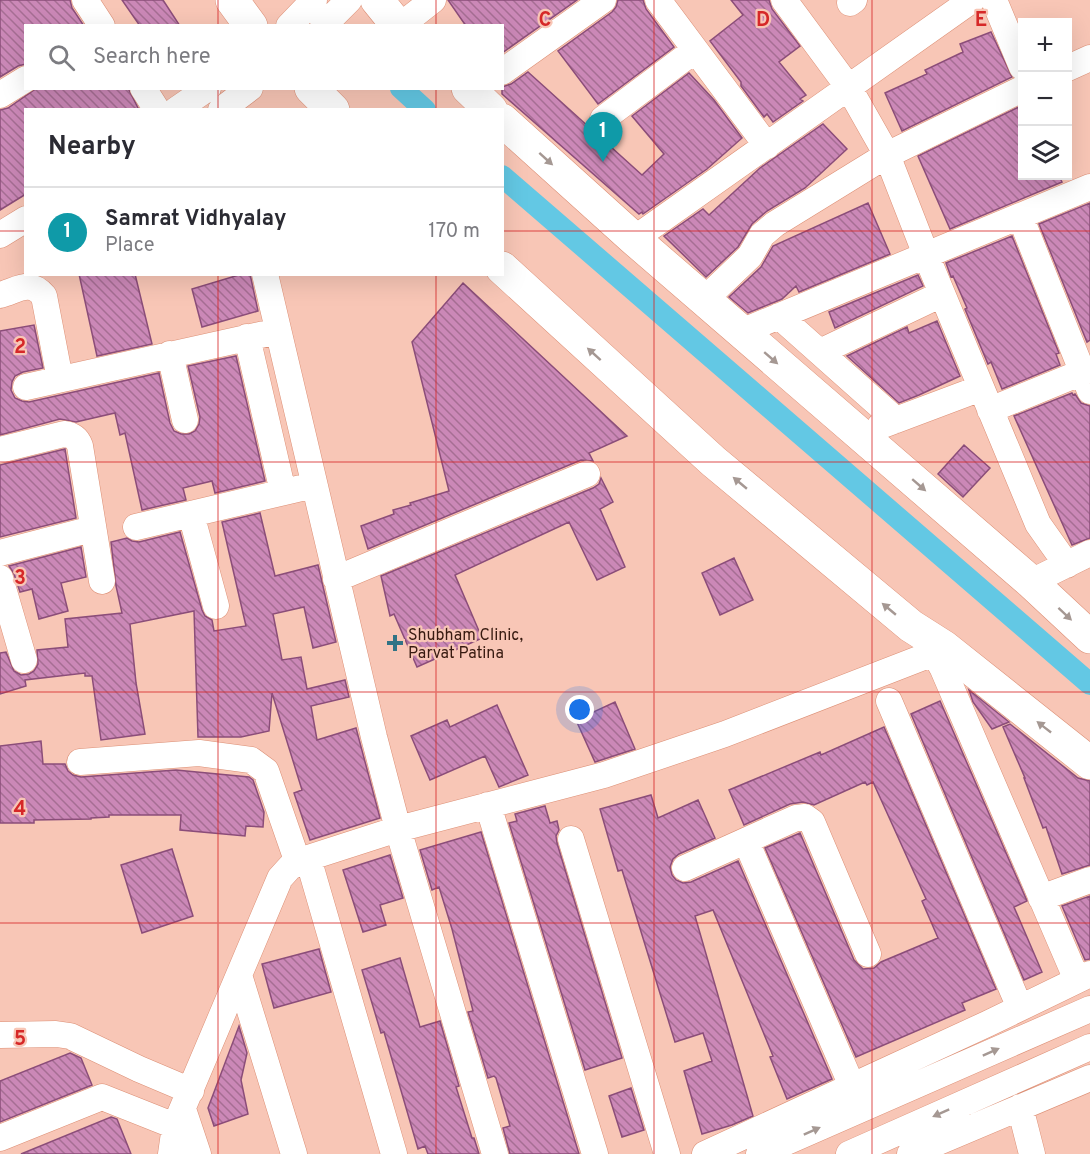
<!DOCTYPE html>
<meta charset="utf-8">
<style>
body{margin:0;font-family:Overpass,sans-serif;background:#f2f2f3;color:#2b2b33}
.controls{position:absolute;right:18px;top:18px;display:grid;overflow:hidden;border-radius:0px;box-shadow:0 6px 24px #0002}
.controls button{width:54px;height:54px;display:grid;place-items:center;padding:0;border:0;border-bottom:2px solid #e1e1e2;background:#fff;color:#2b2b33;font:30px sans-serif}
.you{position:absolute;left:580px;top:710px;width:21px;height:21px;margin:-15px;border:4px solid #fff;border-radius:50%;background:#1a73e8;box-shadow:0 0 0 9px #1a73e833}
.badge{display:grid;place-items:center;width:39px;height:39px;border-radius:50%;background:#317385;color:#fff;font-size:20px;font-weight:700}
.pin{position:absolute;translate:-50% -50px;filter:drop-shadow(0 2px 3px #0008)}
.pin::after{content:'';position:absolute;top:32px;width:21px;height:18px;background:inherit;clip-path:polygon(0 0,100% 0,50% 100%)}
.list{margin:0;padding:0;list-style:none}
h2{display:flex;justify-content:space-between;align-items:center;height:78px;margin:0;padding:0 24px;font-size:26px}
h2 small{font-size:20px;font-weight:400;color:#7c7c81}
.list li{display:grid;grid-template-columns:39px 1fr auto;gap:18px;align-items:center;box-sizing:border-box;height:90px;padding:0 24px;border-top:2px solid #e1e1e2}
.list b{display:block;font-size:22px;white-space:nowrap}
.list p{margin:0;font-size:20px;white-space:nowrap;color:#7c7c81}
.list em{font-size:20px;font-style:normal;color:#7c7c81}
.icon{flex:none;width:33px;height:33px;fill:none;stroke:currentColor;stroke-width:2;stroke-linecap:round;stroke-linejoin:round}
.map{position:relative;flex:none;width:1090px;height:1154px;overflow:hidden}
.search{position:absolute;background:#fff;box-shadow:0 6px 24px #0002;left:24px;top:24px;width:480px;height:66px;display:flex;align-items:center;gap:15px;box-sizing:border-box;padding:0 21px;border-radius:0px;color:#7c7c81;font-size:22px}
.panel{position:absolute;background:#fff;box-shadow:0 6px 24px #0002;left:24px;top:108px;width:480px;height:168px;border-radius:0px}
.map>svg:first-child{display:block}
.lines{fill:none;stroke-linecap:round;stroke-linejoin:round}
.canal{stroke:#63c8e4;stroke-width:22}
.building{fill:url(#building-back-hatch);stroke:#8b4d79;stroke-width:1.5}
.minor-casing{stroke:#dc8f75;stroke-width:27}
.major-casing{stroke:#dc8f75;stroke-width:34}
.minor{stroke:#fff;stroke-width:26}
.major{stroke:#fff;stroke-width:33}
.oneway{fill:#a59893}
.grid{fill:none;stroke:#d62828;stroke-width:1.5;stroke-opacity:0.55}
.poi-dot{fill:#317385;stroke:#f8c6b6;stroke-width:2}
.labels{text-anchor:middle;stroke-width:4.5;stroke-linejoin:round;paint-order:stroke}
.poi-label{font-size:16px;fill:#371a10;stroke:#f8c6b6;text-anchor:start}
.grid-label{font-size:20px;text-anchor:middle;font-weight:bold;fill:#d62828;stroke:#f8c6b6;stroke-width:4.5;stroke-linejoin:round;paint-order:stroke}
</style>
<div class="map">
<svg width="1090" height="1154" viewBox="0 0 1090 1154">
<defs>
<pattern id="building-back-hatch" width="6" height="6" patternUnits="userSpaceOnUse" patternTransform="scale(1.5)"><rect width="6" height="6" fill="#cb88b7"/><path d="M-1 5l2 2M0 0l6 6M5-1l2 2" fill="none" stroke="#a66e93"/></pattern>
</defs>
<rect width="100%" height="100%" fill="#f8c6b6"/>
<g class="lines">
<path class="canal" d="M401,88L425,110
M502,176L1090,684"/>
</g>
<path class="building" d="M0,0H70L72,8L84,26H26V64L18,66L0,77Z
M122,0H163L180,26H140Z
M448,0H577L502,53V26H466Z
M618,0H643L646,9L674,47L598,104L558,51L612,12L616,7Z
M731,0H769L772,9L800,46L779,62L806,95L800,99L803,101L773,122L767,114L764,117L741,86V82L710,41L743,15Z
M991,32L1012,77L902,131L885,93L927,74L925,70L963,52L960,44Z
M528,72L642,175L664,154L632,116L689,73L714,100L742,138L707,169L643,214L642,212L639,214L502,94V87L511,84Z
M37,88H128L139,110H26V194L0,210V110L8,108Z
M1023,105V176H1059L1062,182L950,229L918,156Z
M823,124L847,149L805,188L767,211L752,224L738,247L706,277L664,236L703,209L709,215L760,168Z
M868,203L890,254L799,292L796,286L782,299L748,313L729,297L761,267L773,246Z
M1090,203V340L1087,342L1039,224Z
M1012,236L1059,353L1056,354L1060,365L1002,389L991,362L988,364L965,309L967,308L953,276L951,277L946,263Z
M79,274H135L152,344L97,356Z
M242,274H250L258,311L202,327L192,289Z
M918,275L923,286L835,328L829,312Z
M463,283L627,436L589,453L593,461L581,460L368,549L361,526L394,514L393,510L411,505L410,503L449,491L412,342Z
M937,321L960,376L919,395L899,403L847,356L907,327L909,333Z
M34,325L43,368L23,372L15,376L12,382L11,390L15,398L22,401L29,402L159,373L170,423L174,431L181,434H189L195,431L199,424L200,417L188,366L236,356L265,481L215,493L212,481L183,488L186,500L142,510L125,433L120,435L115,413L76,422L60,419L0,435V331Z
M1072,393L1073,395L1075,394L1081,403L1090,406V538L1072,545L1014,416Z
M964,445L990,468L963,497L938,474Z
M65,449L76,518L0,537V465Z
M601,478L613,502L600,509L625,567L597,580L569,522L455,575L482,638L417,667L394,614L390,616L381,576L593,488L599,484Z
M260,513L275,576L318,565L336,642L313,648L304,607L273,614L282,660L301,657L307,689L345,680L349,697L311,706L317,740L356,728L380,818L310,840L294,793L302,790L272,693L269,731L241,737H198L194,611L130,624L136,683L145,734L101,740L92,676H85V673L25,680L26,686L0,694V653L6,652L14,671L21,675L29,674L34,671L38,664L37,650L68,647L65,619L122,613L116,586L111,542L127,538L132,541L139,542L180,532L202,610L205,616L212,620L214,631L246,626L222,522Z
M81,547L86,577L61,583L68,611L39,619L32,589L20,592L14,574L9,566Z
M734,558L753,600L720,615L702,573Z
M969,690L1009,722L992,729L973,702Z
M940,701L1027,901L1014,907L1042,972L1024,980L911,714Z
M615,702L635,749L595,762L576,720Z
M497,705L528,775L499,787L485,756L430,780L411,736L447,720L450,727Z
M1010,724L1078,778L1090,781V865L1062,874L1046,827L1043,828L1024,778H1025L1003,727Z
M884,727L996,989L962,1003L965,1010L856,1057L765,848L800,833L854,960L863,969L874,968L881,962L938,938L922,901L926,899L873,782L867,785L865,782L814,805L803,802L790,804L744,825L729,790L820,752L821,755Z
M41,741L43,764H65L68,771L73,775L81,777L176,770L249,777L253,780L264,812L263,827L246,826L245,836L180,830L181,815H109V817L91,818V819L34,820V823H0V746Z
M651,795L658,818L698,800L715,838L679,854L673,859L670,867L672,875L676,880L683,883L691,882L738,861L832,1079L787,1099L770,1057L773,1056L713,910L695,916L753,1116L732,1125L702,1134L684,1071L712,1061L703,1033L675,1042L622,870L618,871L600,809Z
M545,806L550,823L557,821L559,830L556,836L557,843L622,1058L585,1070L509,823L517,821L515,814Z
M481,832L579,1154H510L503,1128L510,1126L496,1078L494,1076L488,1078L468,1012L473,1011L452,929L439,887L432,890L420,850Z
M172,849L193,916L142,933L121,865Z
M390,855L403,898L380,905L386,925L363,932L343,870Z
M1090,896V959L1085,960L1062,906Z
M319,949L331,992L274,1008L262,964Z
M400,958L420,1027L440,1021L459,1086L456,1087L472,1138H474L479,1154H428L425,1146L418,1149L384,1032L381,1033L362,970Z
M239,1026L247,1053L241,1080L248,1114L214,1126L208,1108Z
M70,1053L81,1058L92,1085L0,1122V1081Z
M631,1088L644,1130L622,1137L609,1096Z
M111,1117L117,1119L131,1154H21Z"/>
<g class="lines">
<defs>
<path id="minor" d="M85,0L102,26
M658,0L767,146
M784,0L849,88L887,155L926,255L1038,524L1067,565
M994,0L1022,67
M850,3L854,0
M289,26L314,0
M323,26L349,0
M400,26L433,0
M1068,68L1090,58
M502,72L603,0
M143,88L157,110
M0,95L26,79
M176,110L208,88
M221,110L250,88
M603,119L695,50
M1020,216L1090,391
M0,235L26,219
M634,239L972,0
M265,274L374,737L398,829L495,1154
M0,295C18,290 30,279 44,296L60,379
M704,300L750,256L762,235L775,224L887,155L1022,89
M779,316L896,420
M741,332L1090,187
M247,337L283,492
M820,352L942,294
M170,354L185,420
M26,387L278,331
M990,410L1090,369
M880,426L981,388
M0,450L64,434C73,435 77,438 80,446L102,581
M191,514L216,606
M136,527L314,485
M0,553L92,529
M0,578L24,660
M336,579L587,474
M1031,582L1090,553
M934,653L943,669L1077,980
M889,701L1020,1008
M80,762L199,753L251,760L266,771L298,863
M488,805L595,1154
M571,839L667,1154
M746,841L852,1086
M308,858L394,1154
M685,868L796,818L805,817L812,822L868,954
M1041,898L1090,880
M239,975L294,1154
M0,1035L56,1034L70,1036L139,1069L191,1091
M1020,1107L1032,1154
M183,1109L198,1154
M0,1138L102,1097L175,1126
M171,1154L175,1126L280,878L290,867L308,858L398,829L604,775L725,734L934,653L944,647
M705,1154L987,1024L1090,974
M759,1154L1090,1009
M849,1154L1090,1047
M910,1154L1090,1078"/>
<path id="major" d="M232,0L251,26
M377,0L398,26
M311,88L333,110
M468,88L491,110
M502,120L634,239L1031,582L1090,637
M502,268L713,461L911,626L944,647L1090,763"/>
</defs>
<use href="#minor" class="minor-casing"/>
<use href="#major" class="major-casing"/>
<use href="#minor" class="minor"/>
<use href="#major" class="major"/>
</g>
<defs><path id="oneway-solid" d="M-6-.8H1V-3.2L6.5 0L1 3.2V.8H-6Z" transform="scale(1.5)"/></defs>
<g class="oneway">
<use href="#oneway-solid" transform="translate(546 159) rotate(42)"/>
<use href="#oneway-solid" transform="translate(594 354) rotate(-138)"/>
<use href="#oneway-solid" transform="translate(771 358) rotate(41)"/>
<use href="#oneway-solid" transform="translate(740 483) rotate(-140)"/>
<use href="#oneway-solid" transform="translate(919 485) rotate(41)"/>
<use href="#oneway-solid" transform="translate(889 609) rotate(-140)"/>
<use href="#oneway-solid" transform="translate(1065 614) rotate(43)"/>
<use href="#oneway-solid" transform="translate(1044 727) rotate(-142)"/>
<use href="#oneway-solid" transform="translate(991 1052) rotate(-24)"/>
<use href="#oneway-solid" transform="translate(941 1113) rotate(156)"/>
<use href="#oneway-solid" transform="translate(812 1131) rotate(-24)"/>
</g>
<path class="grid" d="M218,0V26M436,0V26M654,0V1154M872,0V1154M218,88V110M436,88V110M0,231H26M502,231H1090M218,274V1154M436,274V1154M0,462H1090M0,692H1090M0,923H1090"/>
<path class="poi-dot" d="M392 634h6v6h6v6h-6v6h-6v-6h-6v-6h6z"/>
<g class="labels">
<g class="poi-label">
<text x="408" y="640">Shubham Clinic,<tspan x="408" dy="18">Parvat Patina</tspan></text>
</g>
</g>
<g class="grid-label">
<text x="545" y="26">C</text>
<text x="763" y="26">D</text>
<text x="981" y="26">E</text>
<text x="20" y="353">2</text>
<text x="20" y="584">3</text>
<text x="20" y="815">4</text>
<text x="20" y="1045">5</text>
</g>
</svg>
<div class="controls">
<button>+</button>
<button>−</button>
<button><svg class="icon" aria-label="layers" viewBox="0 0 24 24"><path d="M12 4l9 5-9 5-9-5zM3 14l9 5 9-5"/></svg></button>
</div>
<div class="you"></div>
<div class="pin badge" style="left:603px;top:162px;background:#0f9aa8">1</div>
<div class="search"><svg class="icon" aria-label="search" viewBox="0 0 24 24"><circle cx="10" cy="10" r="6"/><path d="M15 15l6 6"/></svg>Search here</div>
<section class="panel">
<h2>Nearby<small></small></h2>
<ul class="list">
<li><span class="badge" style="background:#0f9aa8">1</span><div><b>Samrat Vidhyalay</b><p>Place</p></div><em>170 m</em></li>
</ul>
</section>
</div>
